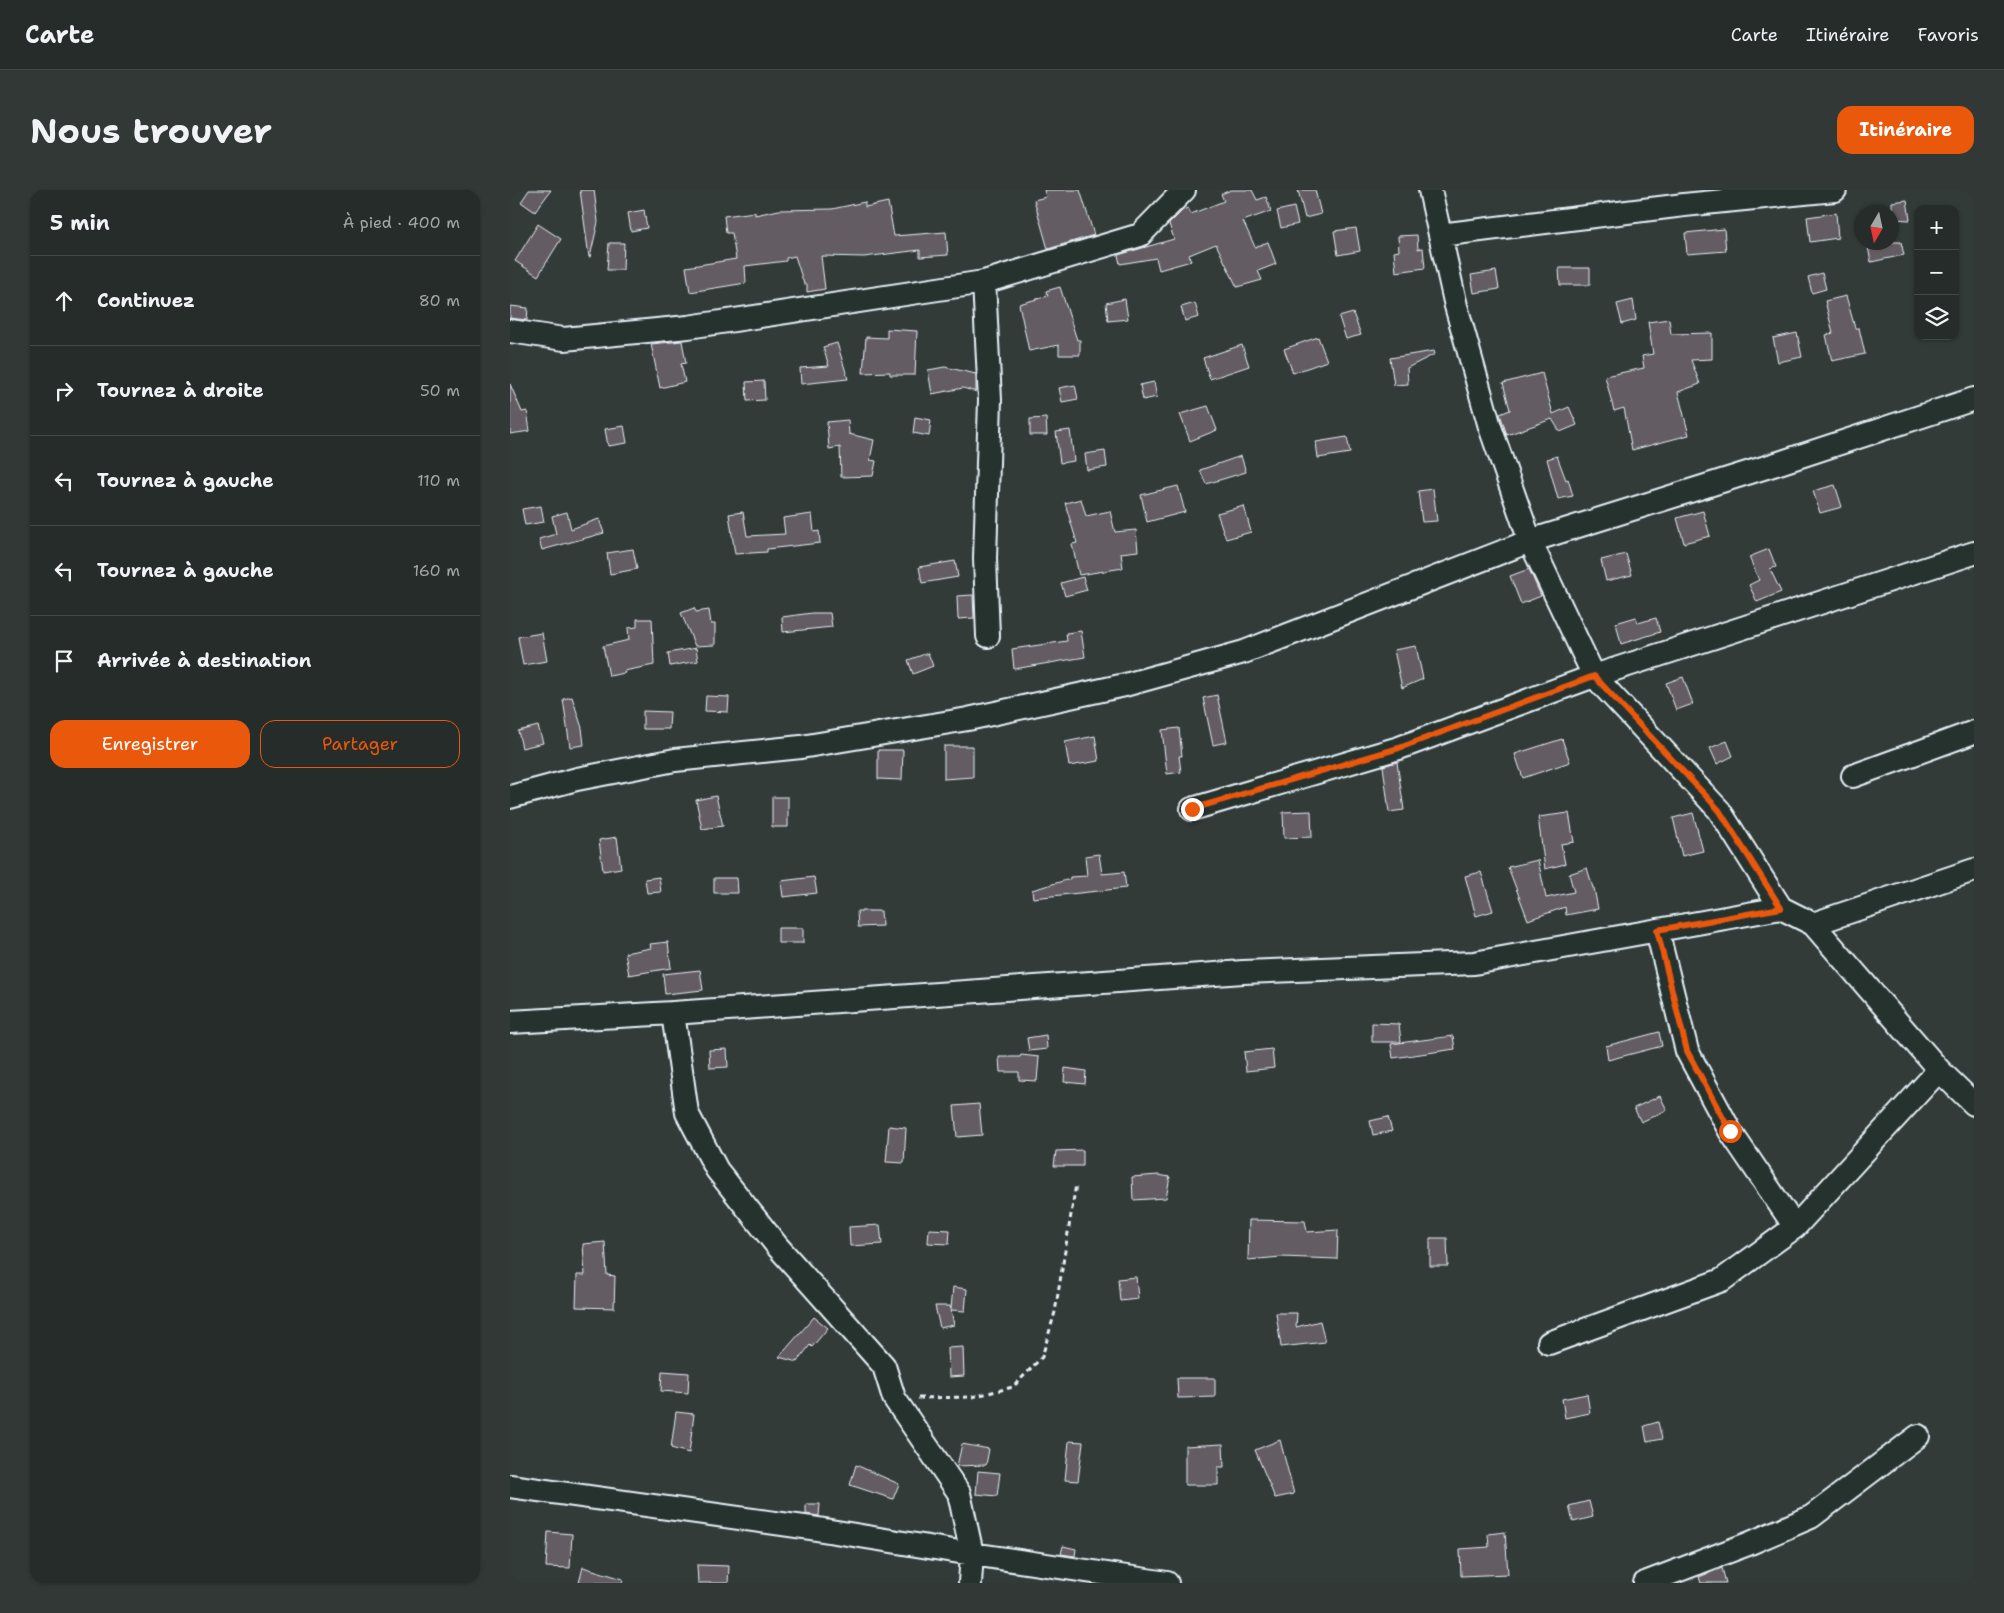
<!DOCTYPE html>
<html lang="fr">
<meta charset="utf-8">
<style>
body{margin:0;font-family:"Shantell Sans",sans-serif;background:#323836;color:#f1f3f6}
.controls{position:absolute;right:15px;top:15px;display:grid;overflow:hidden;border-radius:10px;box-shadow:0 1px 4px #0004}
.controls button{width:45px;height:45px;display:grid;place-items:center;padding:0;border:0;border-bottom:1px solid #424847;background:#262c2a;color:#f1f3f6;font:25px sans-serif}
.compass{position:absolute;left:1344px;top:15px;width:45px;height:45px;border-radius:50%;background:#262c2a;box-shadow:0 1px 4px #0004;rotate:189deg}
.stop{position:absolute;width:15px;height:15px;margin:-11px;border:4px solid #ea580c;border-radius:50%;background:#fff}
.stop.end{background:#ea580c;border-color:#fff;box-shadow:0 1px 5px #0008}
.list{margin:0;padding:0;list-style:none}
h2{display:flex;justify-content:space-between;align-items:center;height:65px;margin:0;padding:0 20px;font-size:21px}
h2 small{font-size:16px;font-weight:400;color:#a4a7a8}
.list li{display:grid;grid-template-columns:32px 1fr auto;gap:15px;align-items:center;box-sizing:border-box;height:90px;padding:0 20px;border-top:1px solid #424847}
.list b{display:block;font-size:19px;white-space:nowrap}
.list em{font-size:16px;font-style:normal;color:#a4a7a8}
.actions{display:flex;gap:10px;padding:15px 20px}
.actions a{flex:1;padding:11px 0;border:1px solid #ea580c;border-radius:15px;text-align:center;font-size:18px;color:#ea580c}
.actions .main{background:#ea580c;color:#fff}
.icon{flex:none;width:28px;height:28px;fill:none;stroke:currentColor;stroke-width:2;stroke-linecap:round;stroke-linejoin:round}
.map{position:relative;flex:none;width:1464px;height:1393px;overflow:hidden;border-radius:15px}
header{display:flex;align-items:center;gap:30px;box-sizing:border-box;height:70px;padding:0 25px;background:#262c2a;border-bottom:1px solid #424847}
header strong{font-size:24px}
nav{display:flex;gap:28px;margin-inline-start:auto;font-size:18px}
.intro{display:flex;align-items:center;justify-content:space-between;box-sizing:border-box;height:120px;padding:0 30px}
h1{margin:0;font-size:35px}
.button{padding:12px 22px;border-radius:15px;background:#ea580c;color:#fff;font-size:18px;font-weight:700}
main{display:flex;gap:30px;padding:0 30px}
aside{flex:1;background:#262c2a;border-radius:15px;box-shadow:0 1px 4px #0004}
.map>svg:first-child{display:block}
.building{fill:#645c63;stroke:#e8f1f8}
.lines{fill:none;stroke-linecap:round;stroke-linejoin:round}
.minor-casing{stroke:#e8f1f8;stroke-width:26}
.path{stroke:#e8f1f8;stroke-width:3;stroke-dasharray:5 4;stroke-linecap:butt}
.minor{stroke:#26332d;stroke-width:22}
.route{stroke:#ea580c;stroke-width:6}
</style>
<header>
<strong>Carte</strong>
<nav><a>Carte</a><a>Itinéraire</a><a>Favoris</a></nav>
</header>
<div class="intro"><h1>Nous trouver</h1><a class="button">Itinéraire</a></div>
<main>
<aside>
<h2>5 min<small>À pied · 400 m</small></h2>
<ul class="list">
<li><svg class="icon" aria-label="ahead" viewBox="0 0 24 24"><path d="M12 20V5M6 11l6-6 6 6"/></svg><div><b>Continuez</b></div><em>80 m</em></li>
<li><svg class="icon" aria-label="right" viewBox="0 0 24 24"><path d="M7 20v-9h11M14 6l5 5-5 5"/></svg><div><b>Tournez à droite</b></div><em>50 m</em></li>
<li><svg class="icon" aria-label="left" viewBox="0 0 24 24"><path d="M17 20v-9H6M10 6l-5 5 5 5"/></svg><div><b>Tournez à gauche</b></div><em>110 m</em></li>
<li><svg class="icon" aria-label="left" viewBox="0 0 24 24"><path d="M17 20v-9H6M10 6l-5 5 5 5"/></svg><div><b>Tournez à gauche</b></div><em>160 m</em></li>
<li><svg class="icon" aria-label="arrive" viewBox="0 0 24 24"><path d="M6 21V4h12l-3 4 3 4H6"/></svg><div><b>Arrivée à destination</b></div></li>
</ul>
<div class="actions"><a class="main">Enregistrer</a><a>Partager</a></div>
</aside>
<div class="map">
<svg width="1464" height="1393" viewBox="0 0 1464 1393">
<rect width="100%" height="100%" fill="#323b38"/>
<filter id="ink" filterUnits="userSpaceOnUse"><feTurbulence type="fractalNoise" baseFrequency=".02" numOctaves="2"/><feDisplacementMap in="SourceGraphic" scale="10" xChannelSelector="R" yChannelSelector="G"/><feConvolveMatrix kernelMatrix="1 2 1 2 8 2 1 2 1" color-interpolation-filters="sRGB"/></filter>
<g filter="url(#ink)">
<path class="building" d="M19,0H41L25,22L11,12Z
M70,0H84L88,32L80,67H79Z
M534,0H570L584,45L538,59L524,10L536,7Z
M721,0H742L747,10L756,7L761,21L733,31L745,57L758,52L766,74L748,81L752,90L727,97L706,54L679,65L681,71L649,80L646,68L610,74L608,65L664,49L659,34L673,20L678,18L681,24L714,11L711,4Z
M788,0H805L811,24L795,28Z
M1397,10L1400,30L1382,29V12Z
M355,12V17L378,12L384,46L436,42L438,65L410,67V60L354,67L311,66L315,99L297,102V94H294L285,66L276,68V71L235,76L236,93L180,102L176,77L226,69L222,43H216L214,26L245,22V25L269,20L322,19Z
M784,17L788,34L771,38L767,21Z
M134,20L137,38L121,41L118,23Z
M1326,23L1328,48L1300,52L1297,27Z
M28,34L51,49L28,86L5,71Z
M846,38L850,61L828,65L824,41Z
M1214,39L1216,61L1177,64L1175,43Z
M907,45L908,59L913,58L915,78L886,82L884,62L889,61L888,46Z
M1357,52H1391L1394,65L1361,72Z
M99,53H114L113,80H97Z
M1049,78H1080V95H1050Z
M986,81L989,99L964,103L961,85Z
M1312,83L1316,99L1302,103L1298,87Z
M550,97L567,150H570V165H549V155L519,161L509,114L538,106L536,101Z
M1336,106L1345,138H1349L1355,164L1322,171L1316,145L1323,143L1315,111Z
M615,109L618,129L598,131L596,113Z
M1123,110L1126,130L1112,134L1107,114Z
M685,113L689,127L675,131L671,117Z
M0,116L18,118L17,130L0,128Z
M843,123L851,145L836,149L829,127Z
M1159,129L1161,144L1202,143V169L1181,170L1190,194L1168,202L1179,245L1122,260L1114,218L1104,221L1095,186L1134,178L1132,166L1143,164L1138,132Z
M377,139L407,141L405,185H380V182L353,183L356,147L377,148Z
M1287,143L1292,167L1268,172L1263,148Z
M808,147L817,171L783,183L774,159Z
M172,151L176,173L171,174L175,192L150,198L141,154Z
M327,153L338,189L291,194L290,178L319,176L313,157Z
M732,155L739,176L700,189L693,168Z
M924,161L925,164L897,178L898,194L884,195L880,168Z
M435,177L466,184V202L453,198L422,204L418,180Z
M1032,183L1043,224L1059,217L1067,235L1050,242L1042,229L997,245L990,224L1000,220L993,193Z
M254,191L255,210L237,211L236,192Z
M644,192L647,207L633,210L630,195Z
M0,194L12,222L17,221L20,241L0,244Z
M565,195L568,209L552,212L549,198Z
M698,216L707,240L680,251L670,224Z
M405,227L421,230L419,246L403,243Z
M536,228L537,245H520V229Z
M338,230L339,244L364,250L360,270L366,271L363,286L331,287L330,257L319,259L317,232Z
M114,236L117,253L98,256L95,239Z
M560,240L564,271L550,273L546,242Z
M837,247L840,263L808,268L806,252Z
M595,261L597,277L577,280L575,264Z
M731,266L736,282L696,294L690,280Z
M1047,266L1056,290L1058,289L1063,306L1048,309L1037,269Z
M1325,295L1332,317L1310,323L1303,301Z
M668,296L675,322L637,332L631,305Z
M923,299L927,331L912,332L908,301Z
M571,309L576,326L600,321L605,342L626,340L628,361L611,363L613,378L569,385L562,354L567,353L555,313Z
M31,316L34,332L15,335L12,319Z
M734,316L741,342L716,349L707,323Z
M1193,321L1200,346L1174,353L1167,328Z
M57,322L61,339L89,329L94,343L32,360L29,349L46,344L42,326Z
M233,322L237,346L275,344L273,328L302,324L304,342L309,341L310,353L257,359V362L225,364L219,324Z
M123,359L127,379L100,384L97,363Z
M1259,359L1266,377L1260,379L1271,402L1247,412L1239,395L1249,390L1239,367Z
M1116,364L1122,385L1096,391L1091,370Z
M445,371L448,387L412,393L409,377Z
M1019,379L1031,406L1011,414L1000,386Z
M573,387L577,400L555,406L551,393Z
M463,405L464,428L448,429L447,406Z
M184,418L186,422L199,420L201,434H205V455L185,456L171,423Z
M302,423H320L322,437L273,442L272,427Z
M1126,427L1128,433L1146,428L1150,442L1111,454L1106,433Z
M127,429H142L144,475L114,481L115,483L99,486L93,456L119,450L118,438L127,437Z
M571,441L575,467L504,479L502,459L557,451L556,443Z
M32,443L37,471L13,475L8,447Z
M906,456L913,489L892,498L884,460Z
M186,458L188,471L160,476L158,463Z
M418,463L423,476L403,484L398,470Z
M1173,487L1183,514L1166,520L1156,493Z
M707,505L717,552L703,555L693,508Z
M196,506L219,507L218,522L195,521Z
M62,507L72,538L74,555L60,557L53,509Z
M133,521L160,522L159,539H133Z
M28,536L33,553L12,558L8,541Z
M669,538L672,566H669L671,582L657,584L652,540Z
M585,546L589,571L559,576L555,552Z
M1052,549L1060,572L1013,588L1005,564Z
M1217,551L1223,566L1207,574L1200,558Z
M434,556H463V587L434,589Z
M368,560H393L392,590L368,589Z
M887,572L894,620L879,622L873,576Z
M206,606L213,636L192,639L186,610Z
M262,607H278V637H262Z
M801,621L802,647L774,648L773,622Z
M1059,623L1064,652L1051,654L1055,674L1035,679L1028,627Z
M1183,623L1193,661L1172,666L1163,628Z
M107,647L111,678L93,681L89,650Z
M589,664L592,684L614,682L616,698L523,708L522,700L560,689V687L577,686L575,666Z
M1028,670L1036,708L1064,702L1059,684L1077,678L1083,698H1084L1088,719L1056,725L1055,717L1018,730L998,677Z
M971,682L983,721L966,726L955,686Z
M149,687L151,702L137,703L135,689Z
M304,687L307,703L273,707L271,691Z
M204,688H227L228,703H204Z
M347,721H371L372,736L348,737Z
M268,738H293V753H268Z
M158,752L161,778L119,785L115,763L141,758L140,754Z
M190,780L193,800L155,804L153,784Z
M862,833L889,834L891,852H862Z
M1149,842L1152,856L1098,870L1096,856Z
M536,845L537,859L519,861L517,848Z
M943,846L945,859L883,868L881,854Z
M217,859L218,877L200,878L199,860Z
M762,859L764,878L736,881L734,862Z
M511,865L529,867L527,891L509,890V882H490L489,867H510Z
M555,878L576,881L575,894L554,892Z
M1150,906L1157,920L1131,932L1124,918Z
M469,914L472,945L447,947L444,916Z
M878,927L882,941L863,945L860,931Z
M379,936L396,938L394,973L376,972Z
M573,960V976H544L546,961Z
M648,985L660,987L656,1008L623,1010L622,987Z
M739,1030L795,1031L797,1042L828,1040L827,1069L771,1067L738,1070Z
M370,1035L372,1054L340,1056L339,1037Z
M419,1039L440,1040L439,1054L418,1053Z
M920,1048H937L938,1076H920Z
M95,1052L97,1085L105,1086L104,1118L66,1117L67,1085H75L73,1054Z
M626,1087L628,1109L610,1111L608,1089Z
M443,1097L457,1099L455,1121L441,1120L444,1135L430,1138L425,1116H440L441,1119Z
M766,1123H787L786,1137L810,1131L815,1152L771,1157Z
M304,1127L318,1138L302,1157L300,1155L287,1172L269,1167Z
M453,1157L454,1186L439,1187L438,1158Z
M152,1181L179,1183L178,1203L151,1201Z
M667,1188H705V1207L668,1208Z
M1077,1204L1080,1223L1055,1228L1052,1209Z
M166,1222L184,1224L179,1263L161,1258Z
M1148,1232L1152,1249L1137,1252L1134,1236Z
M770,1250L784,1304L765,1308L745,1260Z
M559,1251L573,1252L568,1291L555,1290Z
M452,1254L479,1259L476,1275L447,1276Z
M713,1254L714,1277H708V1295H675V1256Z
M346,1275L389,1294L383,1309L340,1295Z
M468,1281L490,1283L487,1306L466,1304Z
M1079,1311L1083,1327L1063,1332L1059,1316Z
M296,1314H310L309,1326L296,1324Z
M38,1342L62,1344L60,1378L36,1377Z
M995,1342L998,1384L951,1386L950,1359L979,1357L978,1344Z
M553,1356L566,1359L565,1366L551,1364Z
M187,1375L219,1376L218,1393H188Z
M73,1377L113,1389L112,1393H69Z
M1212,1378L1216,1393H1191L1189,1387Z"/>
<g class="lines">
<defs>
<path id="minor" d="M920,0L946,116L980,237L1020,351L1084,486L1209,620L1271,718
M930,45L1174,15L1325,0
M474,92L480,210L475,368L478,446
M0,141L54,149L178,137L474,92L630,45L674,0
M1343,586L1464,542
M0,607L67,589L165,570L291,557L458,529L615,495L734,462L1020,351L1266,274L1464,209
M682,619L889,558L1084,486L1464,363
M1303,734L1464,680
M1147,740L1177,861L1220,941L1285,1037
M163,823L177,923L207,980L268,1057L374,1176L384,1208L449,1303L462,1364L460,1393
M0,832L163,823L733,782L964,773L1271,718L1303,734L1429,880L1464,914
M1039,1153L1212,1090L1285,1037L1429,880
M0,1296L301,1338L462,1364L657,1393
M1135,1393L1238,1354L1301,1327L1408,1246"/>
</defs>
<use href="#minor" class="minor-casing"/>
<path class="path" d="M408,1208L462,1207L503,1197L532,1167L545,1122L566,994"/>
<use href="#minor" class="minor"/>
</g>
</g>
<g class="lines" filter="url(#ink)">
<path class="route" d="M682,619L889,558L1084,486L1209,620L1271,718L1147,740L1177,861L1220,941"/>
</g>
</svg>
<div class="controls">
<button>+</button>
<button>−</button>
<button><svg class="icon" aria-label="layers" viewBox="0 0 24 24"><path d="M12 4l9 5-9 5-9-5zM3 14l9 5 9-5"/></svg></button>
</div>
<svg class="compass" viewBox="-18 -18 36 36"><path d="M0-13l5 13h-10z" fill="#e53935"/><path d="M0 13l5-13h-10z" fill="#a4a7a8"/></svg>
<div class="stop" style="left:1220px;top:941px"></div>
<div class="stop end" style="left:682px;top:619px"></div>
</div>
</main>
